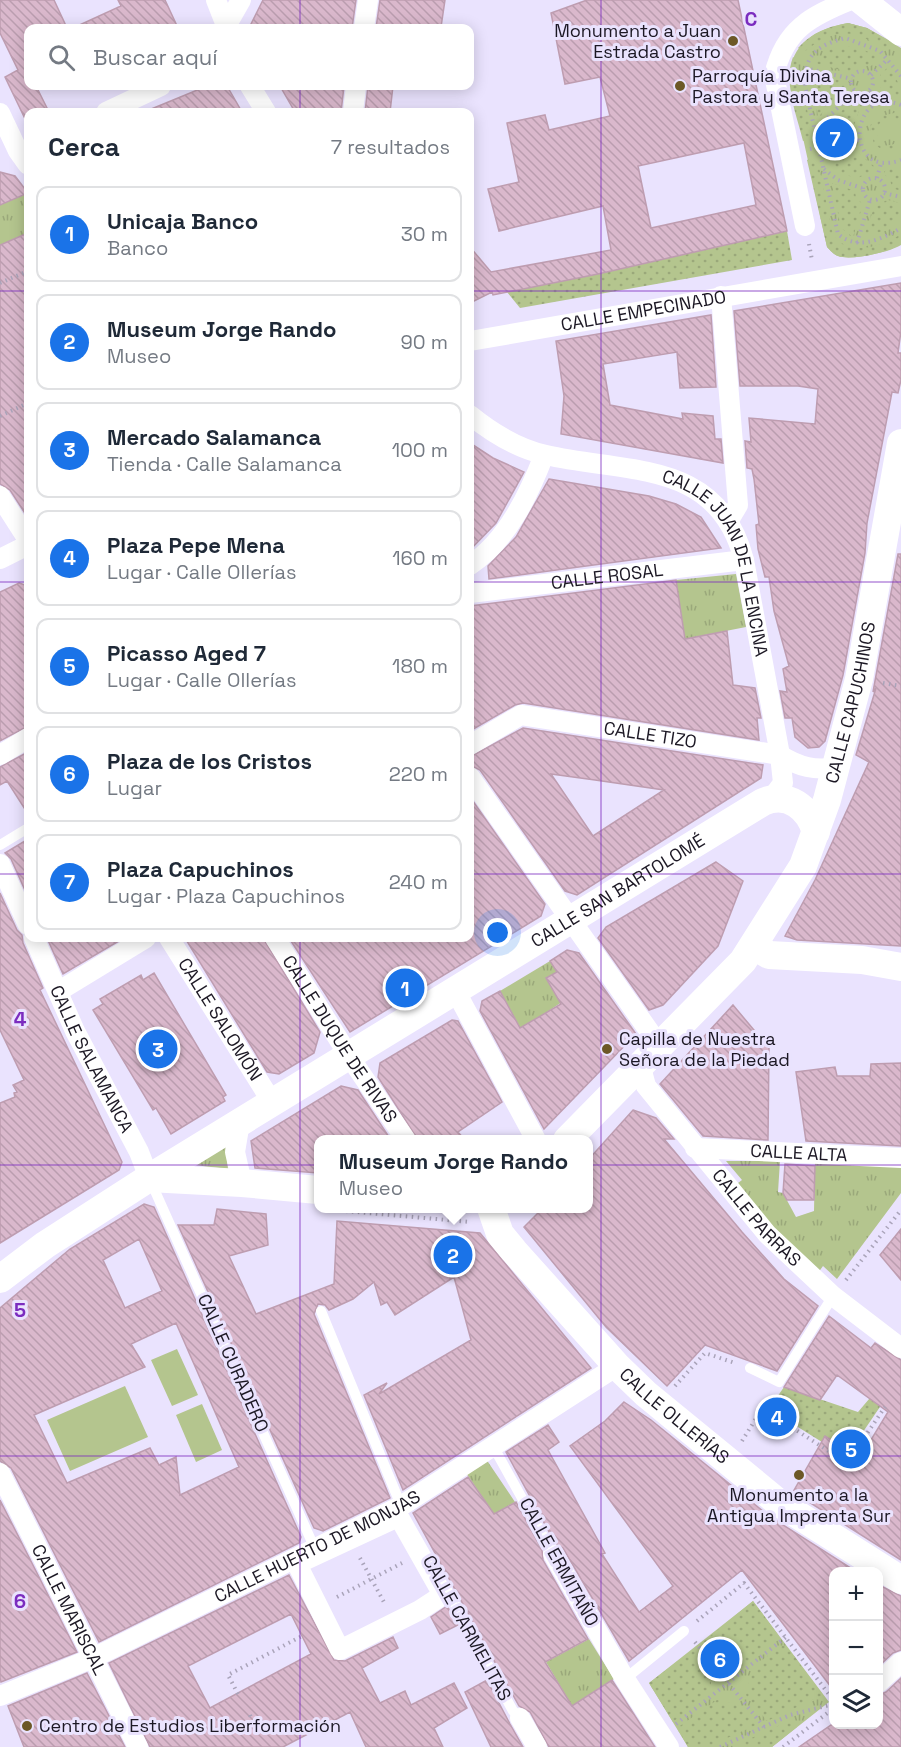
<!DOCTYPE html>
<html lang="es">
<meta charset="utf-8">
<style>
body{margin:0;font-family:"Space Grotesk",sans-serif;background:#f2f2f3;color:#1f2937}
.controls{position:absolute;right:18px;bottom:18px;display:grid;overflow:hidden;border-radius:12px;box-shadow:0 3px 15px #0003}
.controls button{width:54px;height:54px;display:grid;place-items:center;padding:0;border:0;border-bottom:2px solid #e0e1e3;background:#fff;color:#1f2937;font:30px sans-serif}
.you{position:absolute;left:498px;top:933px;width:21px;height:21px;margin:-15px;border:4px solid #fff;border-radius:50%;background:#1a73e8;box-shadow:0 0 0 9px #1a73e833}
.badge{display:grid;place-items:center;width:39px;height:39px;border-radius:50%;background:#1a73e8;color:#fff;font-size:20px;font-weight:700}
.pin{position:absolute;translate:-50% -50%;border:3px solid #fff;box-shadow:0 2px 6px #0006}
.popup{position:absolute;left:314px;top:1135px;width:279px;height:78px;box-sizing:border-box;display:grid;place-content:center;border-radius:12px;background:#fff;filter:drop-shadow(0 2px 4px #0005);font-size:20px;white-space:nowrap;color:#747a83}
.popup b{font-size:22px;color:#1f2937}
.popup::after{content:'';position:absolute;left:50%;top:100%;margin-left:-12px;border:12px solid transparent;border-top-color:#fff}
.list{margin:0;padding:0;list-style:none}
h2{display:flex;justify-content:space-between;align-items:center;height:78px;margin:0;padding:0 24px;font-size:26px}
h2 small{font-size:20px;font-weight:400;color:#747a83}
.list li{display:grid;grid-template-columns:39px 1fr auto;gap:18px;align-items:center;box-sizing:border-box;height:96px;margin:0 12px 12px;padding:0 12px;border:2px solid #e0e1e3;border-radius:12px}
.list b{display:block;font-size:22px;white-space:nowrap}
.list p{margin:0;font-size:20px;white-space:nowrap;color:#747a83}
.list em{font-size:20px;font-style:normal;color:#747a83}
.icon{flex:none;width:33px;height:33px;fill:none;stroke:currentColor;stroke-width:2;stroke-linecap:round;stroke-linejoin:round}
.map{position:relative;flex:none;width:901px;height:1747px;overflow:hidden}
.search{position:absolute;background:#fff;box-shadow:0 3px 15px #0003;left:24px;top:24px;width:450px;height:66px;display:flex;align-items:center;gap:15px;box-sizing:border-box;padding:0 21px;border-radius:12px;color:#747a83;font-size:22px}
.panel{position:absolute;background:#fff;box-shadow:0 3px 15px #0003;left:24px;top:108px;width:450px;height:834px;border-radius:12px}
.map>svg:first-child{display:block}
.grass{fill:url(#grass-tufts)}
.garden{fill:url(#garden-dots)}
.pitch{fill:#b4c58e}
.building{fill:url(#building-back-hatch);stroke:#be9db0;stroke-width:1.5;fill-rule:evenodd}
.lines{fill:none;stroke-linecap:round;stroke-linejoin:round}
.path{stroke:#aaa4ba;stroke-width:4;stroke-dasharray:1.5 4.5;stroke-linecap:butt}
.lane{stroke:#fff;stroke-width:10}
.street{stroke:#fff;stroke-width:20}
.secondary{stroke:#fff;stroke-width:28}
.grid{fill:none;stroke:#7b2cbf;stroke-width:1.5;stroke-opacity:0.55}
.poi-dot{fill:#6c5826;stroke:#eae3fe;stroke-width:2}
.labels{text-anchor:middle;stroke-width:6;stroke-linejoin:round;paint-order:stroke}
.poi-label{font-size:18px;fill:#1c1824;stroke:#eae3fe;text-anchor:start}
.street-label{font-size:18px;fill:#1c1824;stroke:#eae3fe}
.grid-label{font-size:20px;text-anchor:middle;font-weight:bold;fill:#7b2cbf;stroke:#eae3fe;stroke-width:6;stroke-linejoin:round;paint-order:stroke}
</style>
<div class="map">
<svg width="901" height="1747" viewBox="0 0 901 1747">
<defs>
<pattern id="grass-tufts" width="24" height="20" patternUnits="userSpaceOnUse" patternTransform="scale(1.5)"><rect width="24" height="20" fill="#b4c58e"/><path d="M3 7l-1-3M5 7V3M7 7l1-3M15 17l-1-3M17 17v-4M19 17l1-3" fill="none" stroke="#9aa87a"/></pattern>
<pattern id="garden-dots" width="8" height="8" patternUnits="userSpaceOnUse" patternTransform="scale(1.5)"><rect width="8" height="8" fill="#b4c58e"/><path d="M2 2h.1M6 6h.1" fill="none" stroke="#9aa87a" stroke-width="1.8" stroke-linecap="round"/></pattern>
<pattern id="building-back-hatch" width="6" height="6" patternUnits="userSpaceOnUse" patternTransform="scale(1.5)"><rect width="6" height="6" fill="#dab8cc"/><path d="M-1 5l2 2M0 0l6 6M5-1l2 2" fill="none" stroke="#ba9daf"/></pattern>
</defs>
<rect width="100%" height="100%" fill="#eae3fe"/>
<path class="grass" d="M848,23L867,28L901,48V244C890,252 851,261 838,256C834,255 830,250 827,247L790,79C789,44 816,29 848,23Z
M28,193V233L0,245V205Z
M736,574L746,627L685,639L676,580Z
M550,961L557,972L546,978L565,1000L544,1014L547,1021L524,1035L500,991Z
M225,1139L228,1169L194,1165Z
M726,1161H780L778,1192L783,1193L796,1217L814,1211L815,1161L901,1167V1193L837,1279L823,1266L818,1273L734,1186L742,1180Z
M486,1459L515,1502L494,1514L466,1473Z
M753,1601L829,1702L772,1747H688L649,1683Z
M589,1639L614,1679L572,1706L546,1662Z"/>
<path class="garden" d="M848,23L867,28L894,43L887,51C854,28 835,27 804,52L798,48C813,32 827,27 848,23Z
M841,46L857,47L880,57L871,66L857,65L848,72L815,63L826,51Z
M793,57L799,61L795,71L801,77L812,136L811,139L803,141C797,116 783,83 793,57Z
M889,66L901,88V97H879L882,81L880,75Z
M812,75L844,81L846,90L818,117Z
M854,99L869,100L859,111L852,131L822,137L823,129Z
M894,113L901,118V126L893,118L881,121C874,132 876,139 886,146L898,143L901,140V148L884,151L874,144L870,127L877,117Z
M856,151L875,167L874,170L858,178C845,175 829,173 826,157Z
M814,158L818,162L833,235C849,257 882,247 901,234V245C890,252 851,261 838,256C834,255 830,250 827,247L807,160Z
M901,167V191L892,188L890,179L884,174L886,169Z
M832,183L855,191L856,198L863,204L853,237L841,228Z
M888,200L901,203V219L888,230L864,236L874,208Z
M787,231L792,260L520,308L507,292Z
M784,1387L858,1412L875,1392L886,1398L846,1457L769,1409Z
M753,1601L779,1636L743,1667L733,1662L721,1664L709,1653L703,1642Z
M782,1646H786L823,1695L767,1721L746,1695C751,1687 747,1679 751,1672C756,1662 773,1653 782,1646Z
M695,1648L711,1667V1690L673,1722L649,1683Z
M717,1700L730,1703L738,1702L756,1725L707,1747H688L677,1728Z
M791,1720L797,1727L772,1747H732Z"/>
<path class="pitch" d="M177,1349L198,1395L172,1406L151,1360Z
M125,1386L148,1437L70,1471L47,1420Z
M202,1404L222,1450L196,1462L176,1415Z"/>
<path class="building" d="M0,0H54L67,28H28V86H36L49,112H28V125L5,77L18,70L0,33Z
M118,0H165L178,28H73L121,6Z
M263,0H356L352,28H249Z
M380,0H445L441,27L376,28Z
M587,0H738L787,231L598,274L493,295L492,292L470,303V247L491,272L611,250L603,206L499,231L488,189L519,182L507,123L545,115L549,130L610,116L600,77L565,84L551,13ZM744,143L756,205L651,228L638,166Z
M207,86H227L242,112H144Z
M280,86H344L341,112H295Z
M368,86H393L390,112H365Z
M0,172L15,176L28,193L0,205Z
M28,233V518L10,490L0,484V245Z
M901,283V331L898,353H901V380L898,393L892,392L867,523L865,553L843,675L825,741L819,747L808,748L795,737L792,718H785L780,691L787,692L783,669L789,666L774,611L769,577H765L758,549L756,525L759,524L754,479L752,469L747,468L745,441L751,442L749,418L815,424L818,389L798,386H740L734,311Z
M711,315L716,387L680,388L677,352L603,364L610,405L683,419L682,413L713,416L715,439H721L723,463L561,434L564,396L556,341Z
M470,443L493,458L524,472L496,523L470,550Z
M549,479L649,496L676,504L701,517L721,548L489,579L488,566L516,537Z
M898,554H901V946L797,940L785,936L815,880L869,762L856,755L876,688L873,692Z
M676,580L685,639L727,631L733,685L755,688L761,718H757L759,740L523,703L515,705L470,731V606Z
M19,583L28,586V726L0,741V592Z
M523,728L763,765L761,778L577,895L565,891L480,770L470,765V757ZM551,774L595,780L664,790L593,836Z
M28,752V814L7,781L0,785V767Z
M470,797L545,904L541,916L350,1032L289,938H470Z
M28,839V897L11,859L5,853Z
M716,862L743,881L718,946L663,1005L649,1010L598,938L606,927Z
M0,893L17,930L22,935L23,943L43,988L40,990L122,1162L119,1170L0,1243V1103L15,1097L14,1093L17,1092L13,1085L24,1080L0,1030Z
M47,938H124L63,974Z
M185,938H263L320,1032L314,1053L279,1074L267,1072Z
M567,950L579,953L636,1034L544,1129L480,1011L482,1001L500,991L520,1028L561,1004L546,978L557,972L550,961Z
M154,973L226,1095L223,1097L225,1101L171,1134L156,1108L153,1110L93,1010L103,1004L100,999L141,975L143,980Z
M733,1005L769,1048L768,1140L703,1136L660,1084Z
M452,1020L458,1021L502,1102L458,1132L465,1140H418L378,1077L380,1063Z
M901,1063V1146L806,1141L796,1072L835,1067L837,1076H870L871,1064Z
M341,1086L358,1090L391,1140H318V1173L255,1168L251,1141Z
M633,1110L656,1118L674,1139H664L742,1232L784,1279L818,1306L777,1371L705,1345L667,1386L606,1327L524,1227L542,1209H588V1160Z
M785,1164L815,1166L814,1200H787L783,1193Z
M144,1204L154,1207L301,1537L299,1543L99,1642L11,1468L0,1461V1308L70,1249ZM139,1239L162,1291L125,1308L103,1260ZM176,1323L239,1467L180,1495L176,1457L159,1465L150,1448L67,1483L34,1415L145,1367L131,1344Z
M217,1209L266,1214L268,1245L229,1256L256,1314L334,1284L337,1221L480,1233L591,1368L403,1490L364,1395L387,1383L379,1394L471,1340L454,1277L395,1315L387,1302L381,1305L374,1282L353,1299L329,1310L325,1305L318,1304L314,1314L390,1498L323,1531L314,1528L178,1225H214Z
M901,1229V1280L880,1255Z
M829,1316L871,1348L875,1343L901,1360V1560L793,1492L825,1436L860,1458L888,1412L837,1375L820,1400L784,1387Z
M624,1402L651,1420L769,1516L857,1572H834V1691L742,1570L629,1661L563,1548L555,1543L506,1452L548,1425L559,1442L548,1450L605,1553L602,1554L639,1612L673,1586L570,1446L605,1421Z
M468,1477L494,1514L516,1502L542,1550L543,1560L588,1639L545,1662L572,1706L612,1680L655,1747H549L530,1712L519,1706L413,1513Z
M0,1500L77,1652L1,1682L0,1678Z
M289,1575L334,1660L345,1661L393,1637L398,1648L362,1668L380,1703L405,1691L411,1705L454,1683L467,1708L434,1728L443,1747H366L350,1712L283,1747H150L109,1663ZM291,1614L311,1654L210,1708L188,1666Z
M879,1585L901,1596V1650L893,1653L879,1666Z
M447,1606L458,1625L440,1634L431,1617Z
M87,1673L125,1747H24L8,1706Z
M901,1678V1747H799L831,1725H879V1695L886,1692Z
M487,1680L510,1724L523,1747H491L465,1692Z"/>
<g class="lines">
<path class="path" d="M805,68L852,79
M851 82a11 11 0 1 1 22 0a11 11 0 1 1-22 0Z
M871,75L888,59
M901,76L880,51L845,38C816,46 804,55 805,86L838,234C857,251 882,239 901,228
M868,92L879,104
M901,105C849,83 843,181 901,160
M815,130L855,91
M810,149L859,140
M824,169L838,180L862,188
M863 189a11 11 0 1 1 22 0a11 11 0 1 1-22 0Z
M877,178L881,163
M884,193L901,197
M857,243L870,200
M809,244L812,260
M0,283L28,271
M0,416L28,403
M883,683L901,686
M334,1210L470,1222
M846,1280L901,1210
M675,1386L705,1353L735,1363
M762,1408L847,1463L885,1407
M742,1441L770,1396
M858,1448L865,1450
M360,1558L385,1604
M337,1597L402,1563
M697,1621L744,1583L834,1701
M695,1642L764,1727
M238,1694L228,1675L302,1636
M250,1715L257,1731
M676,1724L786,1637
M720,1747L790,1715L834,1704
M783,1747L834,1708"/>
<path class="lane" d="M0,845L28,828
M151,1182L315,1549
M321,1311L402,1508
M750,1368L779,1382L833,1296
M493,1446L553,1554
M446,1588L513,1711L520,1718
M625,1679L684,1631"/>
<g class="street">
<path d="M216,0L227,28"/>
<path d="M225,28L241,0"/>
<path d="M364,28L368,0"/>
<path d="M250,86L266,112"/>
<path d="M106,112L161,86"/>
<path d="M353,112L356,86"/>
<path d="M0,113L18,151L28,165"/>
<path d="M805,226L774,75C785,29 811,16 851,0"/>
<path d="M721,296L738,505L729,520"/>
<path id="s1" d="M470,341L901,266"/>
<path id="s2" d="M470,415C491,432 519,449 546,455C629,474 718,459 744,560L780,755L783,783L772,798"/>
<path d="M0,496L28,540"/>
<path d="M0,559L28,545"/>
<path d="M470,565C507,541 529,494 544,455"/>
<path id="s3" d="M470,593L744,560"/>
<path id="s4" d="M470,745L521,715L780,755C799,767 815,771 837,767"/>
<path d="M0,755L28,738"/>
<path d="M470,777L654,1038L655,1049"/>
<path d="M0,864L28,925"/>
<path id="s5" d="M34,938L75,1031L139,1152L149,1178"/>
<path id="s6" d="M169,938L272,1102"/>
<path id="s7" d="M275,938L349,1056L406,1140"/>
<path d="M455,990L536,1140"/>
<path d="M59,991L146,938"/>
<path id="s8" d="M640,1064L646,1086L767,1234L833,1296L901,1348"/>
<path d="M240,1122L235,1152L242,1183"/>
<path id="s9" d="M695,1148L901,1158"/>
<path id="s10" d="M0,1473L138,1747"/>
<path d="M396,1518L400,1519L443,1595L420,1610L340,1650L297,1564Z"/>
<path d="M553,1554L625,1679L669,1747"/>
<path d="M878,1683L901,1662"/>
<path id="s11" d="M0,1696L93,1658L401,1506L617,1366"/>
<path d="M520,1718L537,1747"/>
</g>
<g class="secondary">
<path d="M861,0L901,32"/>
<path d="M754,946L769,955L862,960L901,967"/>
<path id="s12" d="M567,1140L743,961L803,866L827,800L859,679L901,443"/>
<path d="M149,1178L242,1183L318,1190"/>
<path id="s13" d="M491,1208L500,1234L514,1251L617,1366L646,1394L779,1503L901,1580"/>
<path id="s14" d="M0,1279L45,1245L149,1178L763,802C788,791 809,808 816,832"/>
</g>
</g>
<path class="grid" d="M300,0V28M601,0V1747M300,86V112M0,291H28M470,291H901M0,582H28M470,582H901M0,874H28M470,874H901M300,938V1747M0,1165H901M0,1456H901"/>
<g class="poi-dot">
<circle cx="733" cy="41" r="6"/>
<circle cx="680" cy="86" r="6"/>
<circle cx="607" cy="1049" r="6"/>
<circle cx="799" cy="1475" r="6"/>
<circle cx="27" cy="1726" r="6"/>
</g>
<g class="labels">
<g class="poi-label">
<text x="721" y="37" text-anchor="end">Monumento a Juan<tspan x="721" dy="21">Estrada Castro</tspan></text>
<text x="692" y="82">Parroquía Divina<tspan x="692" dy="21">Pastora y Santa Teresa</tspan></text>
<text x="619" y="1045">Capilla de Nuestra<tspan x="619" dy="21">Señora de la Piedad</tspan></text>
<text x="799" y="1501" text-anchor="middle">Monumento a la<tspan x="799" dy="21">Antigua Imprenta Sur</tspan></text>
<text x="39" y="1732">Centro de Estudios Liberformación</text>
</g>
<g class="street-label">
<text dy="6" stroke="none"><textPath href="#s1" startOffset="176">CALLE EMPECINADO</textPath></text>
<text dy="6" stroke="none"><textPath href="#s2" startOffset="316">CALLE JUAN DE LA ENCINA</textPath></text>
<text dy="6" stroke="none"><textPath href="#s3" startOffset="138">CALLE ROSAL</textPath></text>
<text dy="6" stroke="none"><textPath href="#s12" startOffset="534">CALLE CAPUCHINOS</textPath></text>
<text dy="6" stroke="none"><textPath href="#s4" startOffset="190">CALLE TIZO</textPath></text>
<text dy="6" stroke="none"><textPath href="#s14" startOffset="730">CALLE SAN BARTOLOMÉ</textPath></text>
<text dy="6" stroke="none"><textPath href="#s6" startOffset="96">CALLE SALOMÓN</textPath></text>
<text dy="6" stroke="none"><textPath href="#s7" startOffset="120">CALLE DUQUE DE RIVAS</textPath></text>
<text dy="6" stroke="none"><textPath href="#s5" startOffset="134">CALLE SALAMANCA</textPath></text>
<text dy="6" stroke="none"><textPath href="#s9" startOffset="104">CALLE ALTA</textPath></text>
<text dy="6" stroke="none"><textPath href="#s8" startOffset="195">CALLE PARRAS</textPath></text>
<text transform="translate(233 1363) rotate(66)" y="6">CALLE CURADERO</text>
<text dy="6" stroke="none"><textPath href="#s13" startOffset="280">CALLE OLLERÍAS</textPath></text>
<text dy="6" stroke="none"><textPath href="#s11" startOffset="351">CALLE HUERTO DE MONJAS</textPath></text>
<text transform="translate(559 1562) rotate(61)" y="6">CALLE ERMITAÑO</text>
<text dy="6" stroke="none"><textPath href="#s10" startOffset="153">CALLE MARISCAL</textPath></text>
<text transform="translate(467 1628) rotate(61)" y="6">CALLE CARMELITAS</text>
</g>
</g>
<g class="grid-label">
<text x="751" y="26">C</text>
<text x="20" y="1026">4</text>
<text x="20" y="1317">5</text>
<text x="20" y="1608">6</text>
</g>
</svg>
<div class="controls">
<button>+</button>
<button>−</button>
<button><svg class="icon" aria-label="layers" viewBox="0 0 24 24"><path d="M12 4l9 5-9 5-9-5zM3 14l9 5 9-5"/></svg></button>
</div>
<div class="you"></div>
<div class="pin badge" style="left:405px;top:988px">1</div>
<div class="pin badge" style="left:453px;top:1255px">2</div>
<div class="popup"><b>Museum Jorge Rando</b>Museo</div>
<div class="pin badge" style="left:158px;top:1049px">3</div>
<div class="pin badge" style="left:777px;top:1417px">4</div>
<div class="pin badge" style="left:851px;top:1449px">5</div>
<div class="pin badge" style="left:720px;top:1659px">6</div>
<div class="pin badge" style="left:835px;top:138px">7</div>
<div class="search"><svg class="icon" aria-label="search" viewBox="0 0 24 24"><circle cx="10" cy="10" r="6"/><path d="M15 15l6 6"/></svg>Buscar aquí</div>
<section class="panel">
<h2>Cerca<small>7 resultados</small></h2>
<ul class="list">
<li><span class="badge">1</span><div><b>Unicaja Banco</b><p>Banco</p></div><em>30 m</em></li>
<li><span class="badge">2</span><div><b>Museum Jorge Rando</b><p>Museo</p></div><em>90 m</em></li>
<li><span class="badge">3</span><div><b>Mercado Salamanca</b><p>Tienda · Calle Salamanca</p></div><em>100 m</em></li>
<li><span class="badge">4</span><div><b>Plaza Pepe Mena</b><p>Lugar · Calle Ollerías</p></div><em>160 m</em></li>
<li><span class="badge">5</span><div><b>Picasso Aged 7</b><p>Lugar · Calle Ollerías</p></div><em>180 m</em></li>
<li><span class="badge">6</span><div><b>Plaza de los Cristos</b><p>Lugar</p></div><em>220 m</em></li>
<li><span class="badge">7</span><div><b>Plaza Capuchinos</b><p>Lugar · Plaza Capuchinos</p></div><em>240 m</em></li>
</ul>
</section>
</div>
